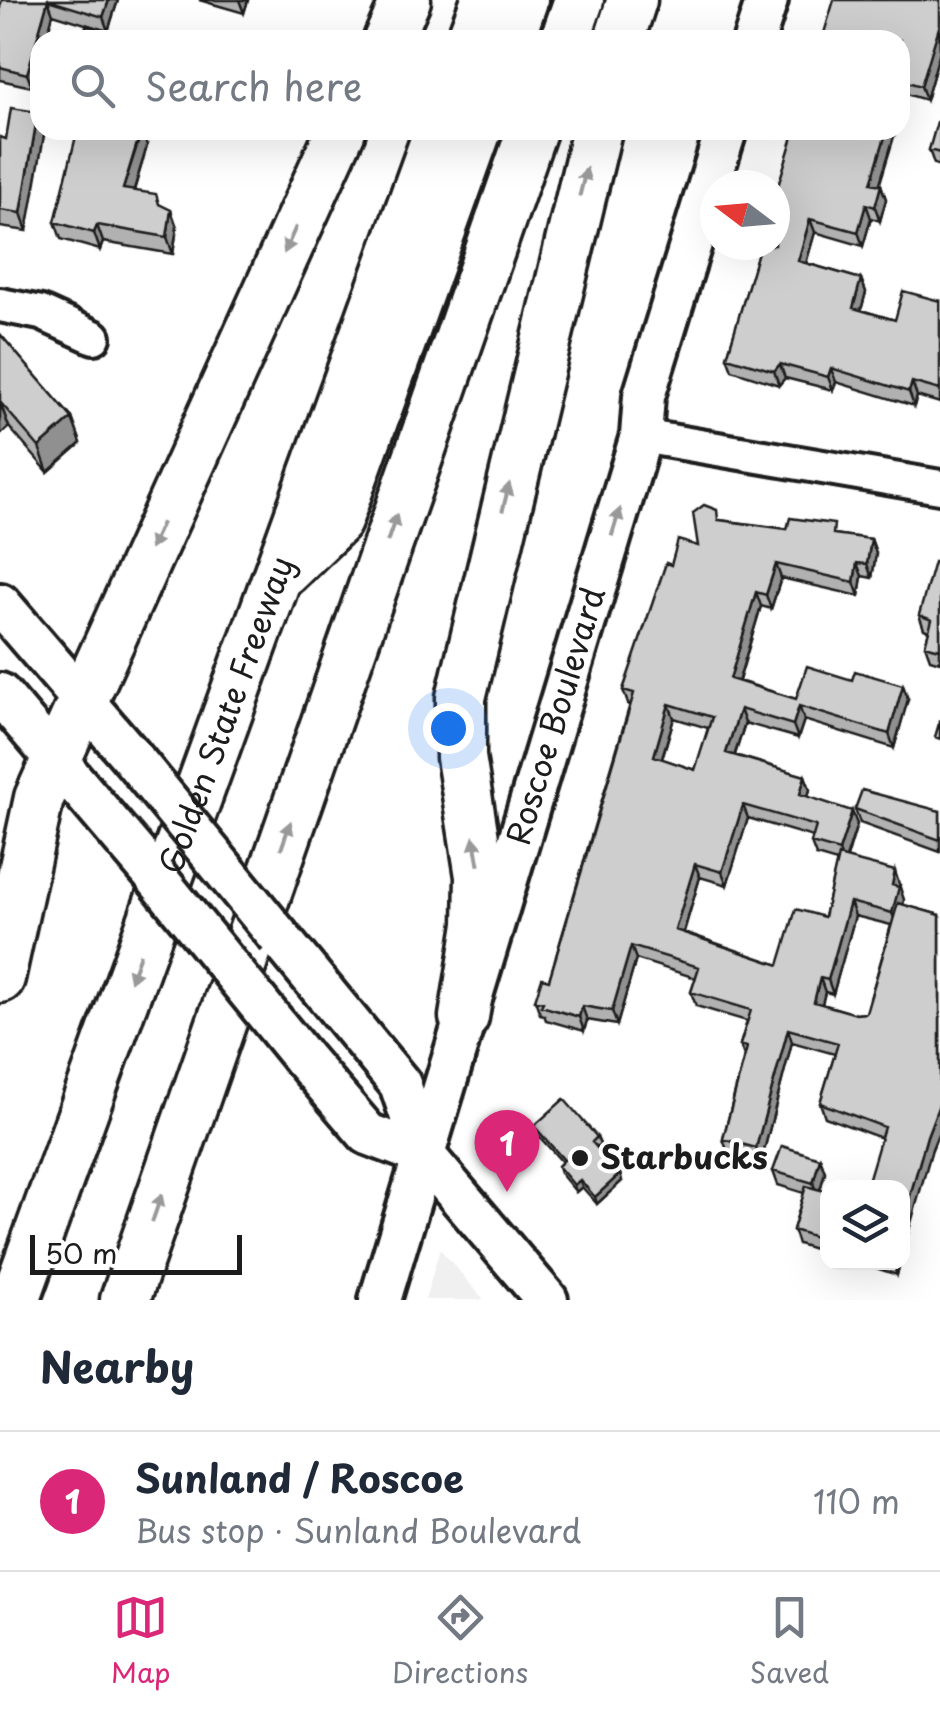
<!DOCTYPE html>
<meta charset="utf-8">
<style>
body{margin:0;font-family:"Playpen Sans",sans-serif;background:#f6f6f7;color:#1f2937}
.controls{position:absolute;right:30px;bottom:30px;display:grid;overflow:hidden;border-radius:20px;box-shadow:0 10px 40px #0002}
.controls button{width:90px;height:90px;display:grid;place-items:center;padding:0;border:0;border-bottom:2px solid #e0e1e3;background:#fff;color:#1f2937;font:50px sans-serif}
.compass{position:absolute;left:700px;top:170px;width:90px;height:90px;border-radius:50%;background:#fff;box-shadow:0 10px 40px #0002;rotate:286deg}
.scale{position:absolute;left:30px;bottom:25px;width:212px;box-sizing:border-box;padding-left:10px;border:5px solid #1c1c1c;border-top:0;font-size:28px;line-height:35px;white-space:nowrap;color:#1c1c1c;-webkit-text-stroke:8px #fff;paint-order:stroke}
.you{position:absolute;left:448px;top:728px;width:35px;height:35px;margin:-25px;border:8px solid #fff;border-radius:50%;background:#1a73e8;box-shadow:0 0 0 15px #1a73e833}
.badge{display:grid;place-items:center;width:65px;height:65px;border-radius:50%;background:#db2777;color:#fff;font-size:32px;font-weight:700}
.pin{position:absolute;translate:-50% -82px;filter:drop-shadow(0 2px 5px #0008)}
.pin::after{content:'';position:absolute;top:52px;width:35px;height:30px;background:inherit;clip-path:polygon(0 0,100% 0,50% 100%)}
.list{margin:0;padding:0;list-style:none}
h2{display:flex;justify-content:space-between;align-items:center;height:130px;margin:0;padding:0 40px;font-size:42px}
h2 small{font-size:32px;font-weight:400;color:#747a83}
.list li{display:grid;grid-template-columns:65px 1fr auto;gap:30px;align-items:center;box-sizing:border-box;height:140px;padding:0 40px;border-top:2px solid #e0e1e3}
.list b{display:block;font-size:38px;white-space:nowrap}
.list p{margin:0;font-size:32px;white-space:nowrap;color:#747a83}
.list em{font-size:32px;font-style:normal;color:#747a83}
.icon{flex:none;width:55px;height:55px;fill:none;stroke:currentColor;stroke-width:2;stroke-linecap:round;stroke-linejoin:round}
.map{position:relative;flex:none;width:940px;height:1300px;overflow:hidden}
.search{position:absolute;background:#fff;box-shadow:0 10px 40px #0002;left:30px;right:30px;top:30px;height:110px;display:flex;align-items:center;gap:25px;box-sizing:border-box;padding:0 35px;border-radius:30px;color:#747a83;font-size:38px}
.sheet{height:270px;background:#fff}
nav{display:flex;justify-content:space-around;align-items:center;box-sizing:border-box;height:140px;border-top:2px solid #e0e1e3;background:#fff;font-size:28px;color:#747a83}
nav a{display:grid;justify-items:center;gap:5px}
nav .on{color:#db2777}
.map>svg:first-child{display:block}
.built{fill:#f0f0f0}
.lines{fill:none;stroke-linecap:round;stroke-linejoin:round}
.minor-casing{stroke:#1c1c1c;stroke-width:40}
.major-casing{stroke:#1c1c1c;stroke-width:48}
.highway-casing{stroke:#1c1c1c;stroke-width:55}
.minor{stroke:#fff;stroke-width:32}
.major{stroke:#fff;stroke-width:40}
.highway{stroke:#fff;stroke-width:48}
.major-bridge-casing{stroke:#1c1c1c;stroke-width:48;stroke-linecap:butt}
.major-bridge{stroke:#fff;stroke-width:40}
.wall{fill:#b1b1b1;stroke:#1c1c1c;stroke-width:2.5;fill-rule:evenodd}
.shaded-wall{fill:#909090;stroke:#1c1c1c;stroke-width:2.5}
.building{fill:#cecece;stroke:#1c1c1c;stroke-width:2.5;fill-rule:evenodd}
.oneway{fill:#999}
.poi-dot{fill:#1c1c1c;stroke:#fff;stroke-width:4}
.labels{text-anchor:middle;stroke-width:8;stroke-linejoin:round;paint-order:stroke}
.street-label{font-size:32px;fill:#1c1c1c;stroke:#fff}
.poi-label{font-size:32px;font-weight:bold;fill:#1c1c1c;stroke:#fff;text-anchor:start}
</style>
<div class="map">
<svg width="940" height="1300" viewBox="0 0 940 1300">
<rect width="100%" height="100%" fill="#fff"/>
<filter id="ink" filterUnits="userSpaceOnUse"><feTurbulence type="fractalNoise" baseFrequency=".01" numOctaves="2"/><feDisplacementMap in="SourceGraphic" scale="20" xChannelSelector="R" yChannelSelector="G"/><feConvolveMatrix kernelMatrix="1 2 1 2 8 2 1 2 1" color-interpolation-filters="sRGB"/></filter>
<g filter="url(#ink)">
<path class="built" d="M440,1249L484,1300H425Z"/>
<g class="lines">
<defs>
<path id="minor" d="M0,305L41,313L94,337
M641,436L940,487"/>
<g id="major">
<path d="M754,40L767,0"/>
<path d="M0,604L130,755"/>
<path d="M0,694L154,875"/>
<path d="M279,937L400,1084L424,1155L547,1300"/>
<path d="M302,1057L368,1134L424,1155"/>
<path id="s1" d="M380,1300L641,436L644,396L726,130"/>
</g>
<g id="highway">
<path d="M388,40L406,0"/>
<path d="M471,40L486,0"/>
<path d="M509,40L523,0"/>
<path d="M565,40L579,0"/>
<path d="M619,40L632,0"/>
<path d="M285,571L337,521L477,130"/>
<path d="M0,978L39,798L341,130"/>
<path d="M464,1017L479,924L480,876L461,757V698L597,130"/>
<path id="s2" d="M15,1300L439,130"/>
<path d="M125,1300L532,130"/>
</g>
</defs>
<use href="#minor" class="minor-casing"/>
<use href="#major" class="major-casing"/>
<use href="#highway" class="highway-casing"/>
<use href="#minor" class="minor"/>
<use href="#major" class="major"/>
<use href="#highway" class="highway"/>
<defs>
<path id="major-bridge" d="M130,755L279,937
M154,875L302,1057"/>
</defs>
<use href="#major-bridge" class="major-bridge-casing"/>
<use href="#major-bridge" class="major-bridge"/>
</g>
<path class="wall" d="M2,0H118L108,31L53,14L40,40V60L32,87L0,80V7Z
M199,0H248L244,13Z
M940,0V51L926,100L906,94L900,116V40Z
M940,122V166L934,164L929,150Z
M0,137L27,231L0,227Z
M147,146L134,191L159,204L177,227L173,254L103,242L100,250L61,239L55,222Z
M881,185L886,199L880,221L871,218L863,246L815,232L806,263L861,279L866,292L861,310L895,320L940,301V403L917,396L914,406L836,382L833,390L785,378L779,385L732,370L727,357L775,196Z
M0,334L72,418L81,443L48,472L9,427L0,435Z
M720,520L871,539L876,553L872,578L862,576L859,596L781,578L771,609L761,606L739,681L796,699H908L894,748L804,720L798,738L745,723L735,755L805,776L810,789L808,797L857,824L847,858L900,885L899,888L904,900L903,905L940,915V1129L932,1149L881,1138L825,1117L820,1103L835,1054L792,1042L761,1162L728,1153L723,1139L744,1056L740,1045L747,1021L696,1006L691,992L696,978L636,959L617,1025L587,1020L584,1031L546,1020L544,1015L540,1014L535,1000L549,980L630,704H628L623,690L671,565L698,546ZM674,718L708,728L695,770L662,759ZM748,818L813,837L811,843L816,856L837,862L824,917L779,965L684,932L700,877L727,885ZM855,916L891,925L866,1013L856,1014L822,1004L825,992L833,994Z
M940,564V662L930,659L925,645L929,631L924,629L919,615Z
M855,809L940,811V852L860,823Z
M534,1126L597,1137L600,1144L596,1147L620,1174L622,1181L597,1204L582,1187L576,1192L560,1173L558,1166L562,1162L536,1133Z
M820,1158L825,1172L820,1190L828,1192V1253L798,1244L793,1230L804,1193L778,1185L773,1171Z
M857,1262H900L897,1275Z"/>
<path class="shaded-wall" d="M48,0L53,14L46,40H40V60L32,87L27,74Z
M109,0H118L108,31L103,17Z
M239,0H248L244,13Z
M939,24L940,51L926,100L921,86Z
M901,80L906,94L900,116V85Z
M38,112L40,117V130H45L27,231L21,213Z
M142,130L147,146L129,206L123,189Z
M887,130H896L876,196L871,183Z
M881,185L886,199L880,221L875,207Z
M866,204L871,218L863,246L858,232Z
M171,210L177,227L173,254L167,237Z
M810,219L815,232L803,274L798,261Z
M97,225L103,242L100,250L94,233Z
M861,279L866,292L858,321L853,308Z
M780,364L785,378L779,385L774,371Z
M831,368L836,382L833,390L828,377Z
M912,382L917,396L914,406L909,392Z
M0,402L9,427L0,435Z
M72,418L81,443L48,472L39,447Z
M871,539L876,553L872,578L867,564Z
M857,563L862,576L859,596L854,582Z
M776,564L781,578L771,609L766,595Z
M756,592L761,606L735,692L730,679Z
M903,685L908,699L894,748L889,734Z
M669,704L674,718L658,770L654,756Z
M799,706L804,720L798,738L793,725Z
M740,709L745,723L731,766L726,753Z
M805,776L810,789L805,808L800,794Z
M743,805L748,818L727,885L722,872Z
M852,811L857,824L844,865L839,851Z
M695,864L700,877L680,943L675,930Z
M895,871L904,900L897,926L892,913V885Z
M850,902L855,916L833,994L828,980Z
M631,946L636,959L617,1025L612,1011Z
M820,978L825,992L819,1016L814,1002Z
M582,1006L587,1020L584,1031L579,1017Z
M788,1029L792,1042L761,1162L756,1148Z
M940,1102V1129L932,1149L902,1255V1224L927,1136Z
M820,1158L825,1172L818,1197L813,1183Z
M620,1174L622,1181L597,1204L595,1197Z
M580,1180L582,1187L576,1192L574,1185Z
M892,1262H900L897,1275Z"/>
<path class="building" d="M2,0H109L103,17L48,0L27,74L0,67V7Z
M834,0H940V24L921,86L901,80L900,85V40H822Z
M86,26L142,39V40H82Z
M11,108L38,112L21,213L0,210V137L6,139Z
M937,122H940V153L929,150Z
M109,130H141L123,189L156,194L159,204L171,210L167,237L97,225L94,233L55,222L76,136L106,138Z
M795,130H887L871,183L881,185L875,207L866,204L858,232L810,219L798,261L861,279L853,308L895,320L903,291L940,301V390L912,382L909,392L831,368L828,377L780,364L774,371L727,357L760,245H775V196Z
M0,334L72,418L39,447L0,402Z
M704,505L717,510L718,520L787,529L790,518L834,524L833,534L871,539L867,564L857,563L854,582L776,564L766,595L756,592L730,679L796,699L807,666L852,680L855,671L903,685L889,734L799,706L793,725L740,709L726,753L805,776L800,794L852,811L839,851L811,843L816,826L743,805L722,872L695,864L675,930L779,965L796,909L824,917L838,856L895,871L892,885L899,887L892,913L850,902L828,980L820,978L814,1002L856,1014L866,1013L898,903L940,915V1102L927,1136L902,1224V1188H866L884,1127L820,1103L838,1043L788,1029L756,1148L723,1139L747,1047L740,1045L751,1010L691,992L699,967L631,946L612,1011L582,1006L579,1017L541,1006L543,1002L535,1000L542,978L549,980L585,860L634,693L623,690L666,563L671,565L678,540L698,546L693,513ZM669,704L712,717L695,770L654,756Z
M934,562L940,564V649L925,645L932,620L919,615Z
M940,720V739L935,737Z
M862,790L940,811V840L855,809Z
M564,1099L597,1137L592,1142L620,1174L595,1197L580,1180L574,1185L558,1166L564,1160L534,1126Z
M782,1146L820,1158L813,1183L773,1171Z
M806,1186L828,1192V1241L793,1230Z"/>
<defs><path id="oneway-solid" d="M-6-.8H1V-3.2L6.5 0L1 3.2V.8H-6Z" transform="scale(2.5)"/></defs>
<g class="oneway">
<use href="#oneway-solid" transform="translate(583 182) rotate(-76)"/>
<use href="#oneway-solid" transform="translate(290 240) rotate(114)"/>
<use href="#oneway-solid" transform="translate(506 497) rotate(-76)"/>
<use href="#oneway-solid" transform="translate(616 522) rotate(-73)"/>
<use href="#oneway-solid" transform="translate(392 528) rotate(-71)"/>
<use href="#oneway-solid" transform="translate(156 536) rotate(114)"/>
<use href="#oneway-solid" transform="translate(286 835) rotate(-71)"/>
<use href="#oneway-solid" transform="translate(476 851) rotate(-100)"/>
<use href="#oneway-solid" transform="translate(135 968) rotate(110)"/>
<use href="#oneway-solid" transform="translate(157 1208) rotate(-71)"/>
</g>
</g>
<circle class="poi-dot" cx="580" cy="1158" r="10"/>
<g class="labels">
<g class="street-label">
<text dy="11" stroke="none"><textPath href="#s2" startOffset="622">Golden State Freeway</textPath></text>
<text dy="11" stroke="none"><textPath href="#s1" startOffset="610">Roscoe Boulevard</textPath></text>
</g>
<g class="poi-label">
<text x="600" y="1169">Starbucks</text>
</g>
</g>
</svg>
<div class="controls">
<button><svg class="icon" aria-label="layers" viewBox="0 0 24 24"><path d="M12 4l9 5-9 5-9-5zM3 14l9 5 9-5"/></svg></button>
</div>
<svg class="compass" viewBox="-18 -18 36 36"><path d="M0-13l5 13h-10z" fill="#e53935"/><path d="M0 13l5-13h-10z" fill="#747a83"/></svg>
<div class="scale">50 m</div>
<div class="you"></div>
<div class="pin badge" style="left:507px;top:1192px">1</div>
<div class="search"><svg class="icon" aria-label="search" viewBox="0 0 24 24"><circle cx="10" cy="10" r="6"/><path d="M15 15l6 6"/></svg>Search here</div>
</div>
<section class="sheet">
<h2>Nearby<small></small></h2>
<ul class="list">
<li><span class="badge">1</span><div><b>Sunland / Roscoe</b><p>Bus stop · Sunland Boulevard</p></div><em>110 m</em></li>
</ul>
</section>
<nav>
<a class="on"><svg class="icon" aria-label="map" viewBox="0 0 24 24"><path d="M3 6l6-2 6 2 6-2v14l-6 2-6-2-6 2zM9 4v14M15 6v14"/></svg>Map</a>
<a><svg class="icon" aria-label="directions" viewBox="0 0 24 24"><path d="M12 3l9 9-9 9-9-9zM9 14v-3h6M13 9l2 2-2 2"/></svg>Directions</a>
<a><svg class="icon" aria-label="saved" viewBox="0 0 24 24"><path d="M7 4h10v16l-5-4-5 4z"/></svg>Saved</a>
</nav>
